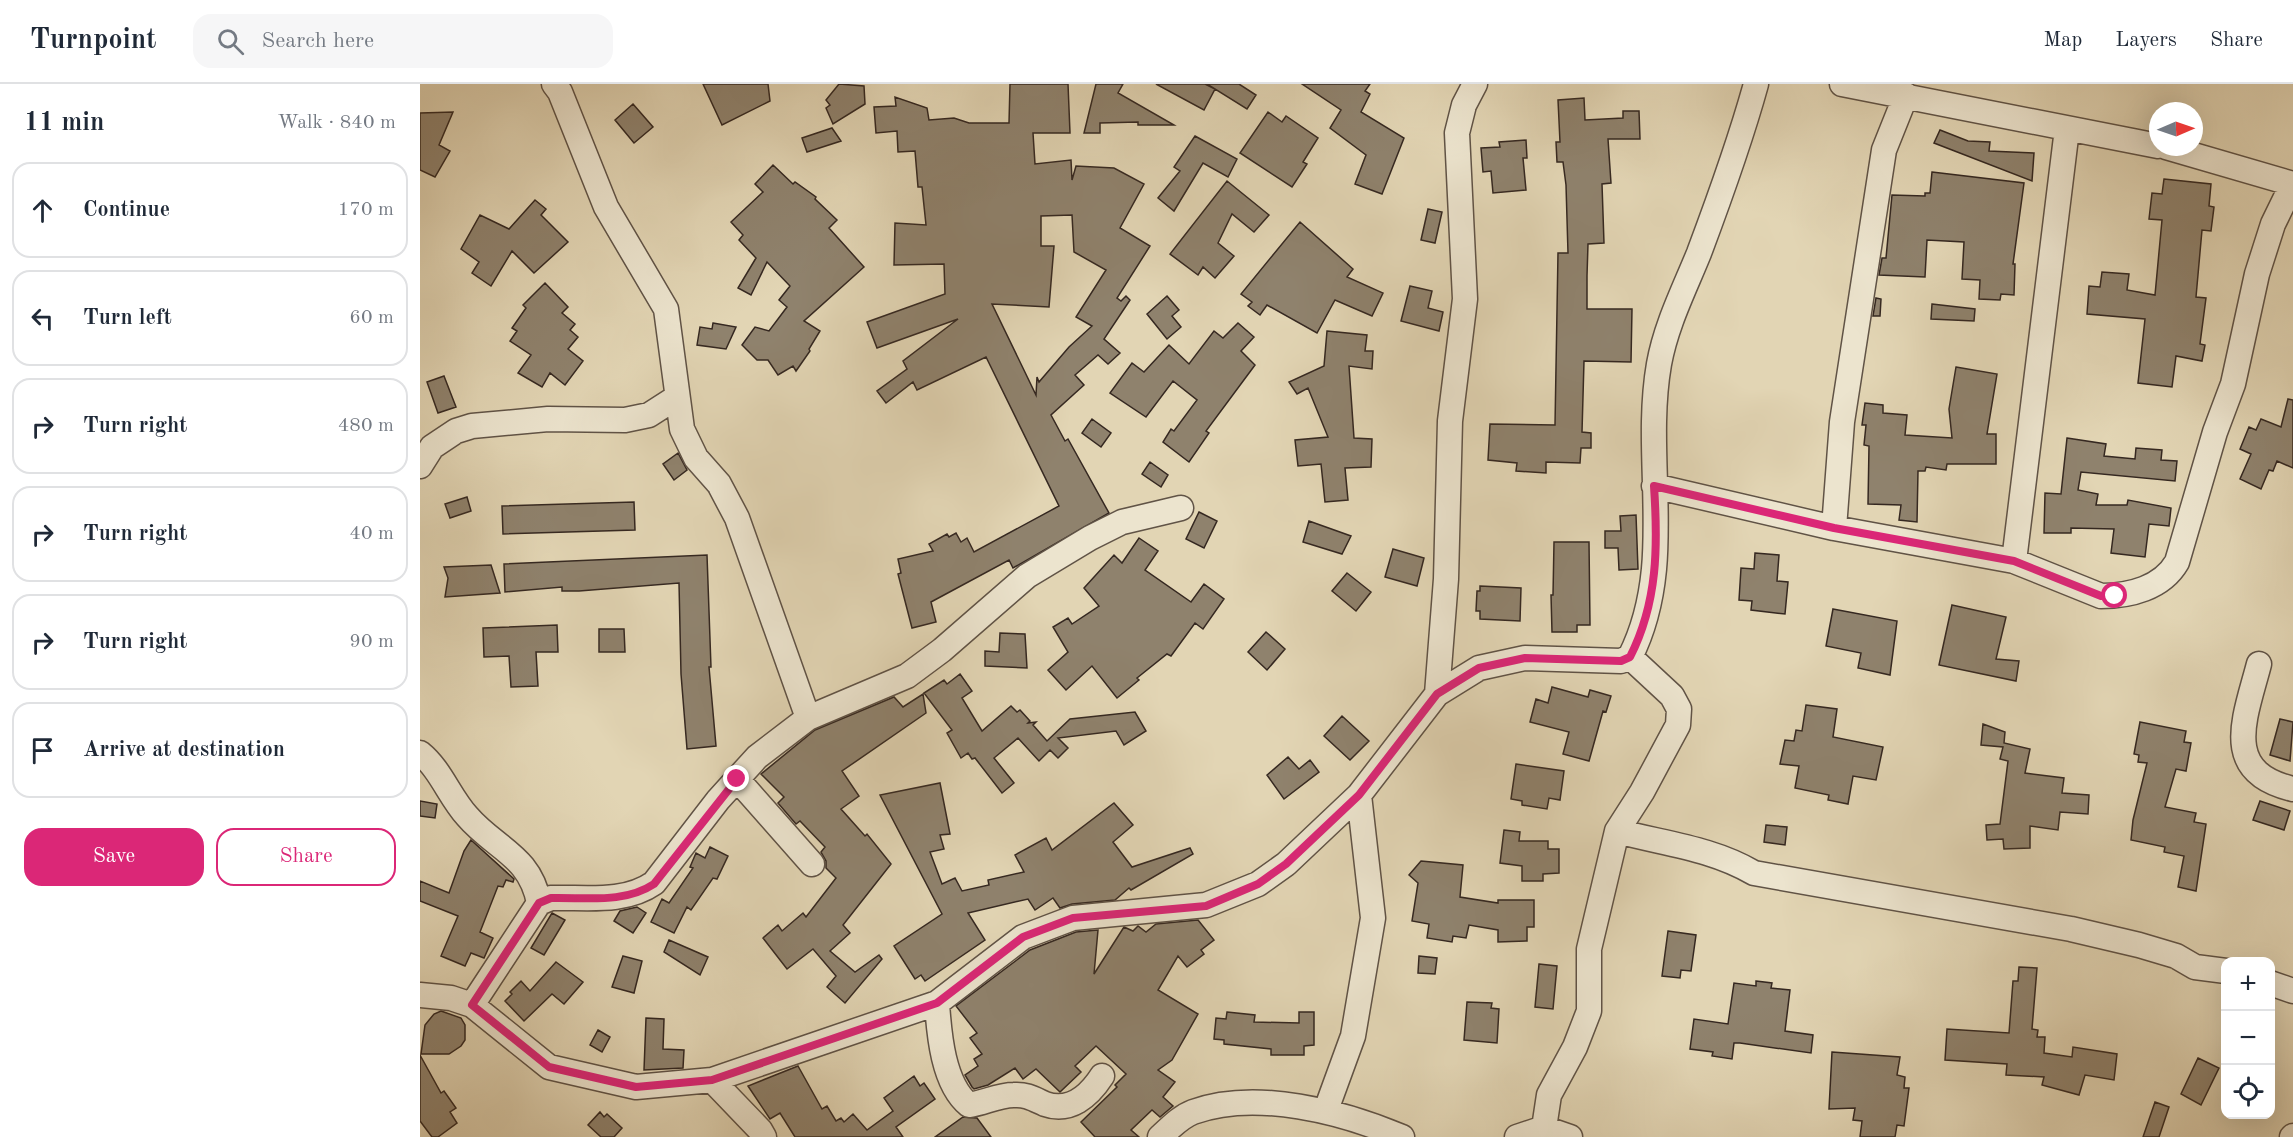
<!DOCTYPE html>
<meta charset="utf-8">
<style>
body{margin:0;font-family:"Old Standard TT",serif;background:#f6f6f7;color:#1f2937}
.controls{position:absolute;right:18px;bottom:18px;display:grid;overflow:hidden;border-radius:12px;box-shadow:0 6px 24px #0002}
.controls button{width:54px;height:54px;display:grid;place-items:center;padding:0;border:0;border-bottom:2px solid #e0e1e3;background:#fff;color:#1f2937;font:30px sans-serif}
.compass{position:absolute;left:1729px;top:18px;width:54px;height:54px;border-radius:50%;background:#fff;box-shadow:0 6px 24px #0002;rotate:88deg}
.stop{position:absolute;width:18px;height:18px;margin:-14px;border:4px solid #db2777;border-radius:50%;background:#fff}
.stop.end{background:#db2777;border-color:#fff;box-shadow:0 2px 6px #0008}
.list{margin:0;padding:0;list-style:none}
h2{display:flex;justify-content:space-between;align-items:center;height:78px;margin:0;padding:0 24px;font-size:26px}
h2 small{font-size:20px;font-weight:400;color:#747a83}
.list li{display:grid;grid-template-columns:39px 1fr auto;gap:18px;align-items:center;box-sizing:border-box;height:96px;margin:0 12px 12px;padding:0 12px;border:2px solid #e0e1e3;border-radius:18px}
.list b{display:block;font-size:22px;white-space:nowrap}
.list em{font-size:20px;font-style:normal;color:#747a83}
.actions{display:flex;gap:12px;padding:18px 24px}
.actions a{flex:1;padding:14px 0;border:2px solid #db2777;border-radius:18px;text-align:center;font-size:21px;color:#db2777}
.actions .main{background:#db2777;color:#fff}
.icon{flex:none;width:33px;height:33px;fill:none;stroke:currentColor;stroke-width:2;stroke-linecap:round;stroke-linejoin:round}
.map{position:relative;flex:none;width:1873px;height:1053px;overflow:hidden}
header{display:flex;align-items:center;gap:36px;box-sizing:border-box;height:84px;padding:0 30px;background:#fff;border-bottom:2px solid #e0e1e3}
header strong{font-size:28px}
nav{display:flex;gap:33px;margin-inline-start:auto;font-size:21px}
.search{width:420px;height:54px;background:#f6f6f7;display:flex;align-items:center;gap:15px;box-sizing:border-box;padding:0 21px;border-radius:18px;color:#747a83;font-size:22px}
main{display:flex}
aside{flex:1;background:#fff}
.map>svg:first-child{display:block}
.building{fill:#8f826d;stroke:#352821;stroke-width:1.5;fill-rule:evenodd}
.lines{fill:none;stroke-linecap:round;stroke-linejoin:round}
.minor-casing{stroke:#605346;stroke-width:27}
.minor{stroke:#ece4ce;stroke-width:24}
.route{stroke:#db2777;stroke-width:8}
</style>
<header>
<strong>Turnpoint</strong>
<div class="search"><svg class="icon" aria-label="search" viewBox="0 0 24 24"><circle cx="10" cy="10" r="6"/><path d="M15 15l6 6"/></svg>Search here</div>
<nav><a>Map</a><a>Layers</a><a>Share</a></nav>
</header>
<main>
<aside>
<h2>11 min<small>Walk · 840 m</small></h2>
<ul class="list">
<li><svg class="icon" aria-label="ahead" viewBox="0 0 24 24"><path d="M12 20V5M6 11l6-6 6 6"/></svg><div><b>Continue</b></div><em>170 m</em></li>
<li><svg class="icon" aria-label="left" viewBox="0 0 24 24"><path d="M17 20v-9H6M10 6l-5 5 5 5"/></svg><div><b>Turn left</b></div><em>60 m</em></li>
<li><svg class="icon" aria-label="right" viewBox="0 0 24 24"><path d="M7 20v-9h11M14 6l5 5-5 5"/></svg><div><b>Turn right</b></div><em>480 m</em></li>
<li><svg class="icon" aria-label="right" viewBox="0 0 24 24"><path d="M7 20v-9h11M14 6l5 5-5 5"/></svg><div><b>Turn right</b></div><em>40 m</em></li>
<li><svg class="icon" aria-label="right" viewBox="0 0 24 24"><path d="M7 20v-9h11M14 6l5 5-5 5"/></svg><div><b>Turn right</b></div><em>90 m</em></li>
<li><svg class="icon" aria-label="arrive" viewBox="0 0 24 24"><path d="M6 21V4h12l-3 4 3 4H6"/></svg><div><b>Arrive at destination</b></div></li>
</ul>
<div class="actions"><a class="main">Save</a><a>Share</a></div>
</aside>
<div class="map">
<svg width="1873" height="1053" viewBox="0 0 1873 1053">
<rect width="100%" height="100%" fill="#e2d5b4"/>
<filter id="stains"><feTurbulence type="fractalNoise" baseFrequency=".00333" numOctaves="4"/><feColorMatrix values="0 0 0 0 .2 0 0 0 0 .09 0 0 0 0 .02 0 0 0 .5 -.17"/></filter>
<radialGradient id="worn" r=".72"><stop offset=".6" stop-color="#630" stop-opacity="0"/><stop offset="1" stop-color="#630" stop-opacity=".3"/></radialGradient>
<path class="building" d="M283,0H348L350,17L302,41Z
M419,0L444,2L445,20L413,40L406,24L410,21L406,16Z
M590,0H648L650,49H613L615,80L651,76L652,96L656,82L694,84L724,100L700,144L730,162L697,214L701,217L706,212L710,216L684,255L700,269L688,280L678,271L655,291L664,301L631,331L645,357L648,355L689,429L593,484L589,476L511,518L516,538L492,544L478,490L481,489L478,475L513,467L509,460L527,450L529,453L536,449L541,458L547,454L554,468L639,422L566,273L497,306L493,298L466,319L457,307L487,285L483,277L538,235L457,264L447,238L525,210L524,180L474,181L475,139L506,141L502,103H498L495,67L478,68L477,47L456,49L454,23L476,22L475,13L507,24L509,36L534,34L549,39H589ZM652,131L654,168L686,186L656,233L672,242L649,263L619,298L617,293L616,311L572,220L629,223L634,162H621V132Z
M676,0H703L698,9L754,41H718V38L680,39V49H664Z
M736,0H785L795,5L784,26Z
M787,0H819L836,11L827,25Z
M882,0H950L945,7L950,10L941,28L984,54L962,110L935,100L946,71L910,44L921,26Z
M1164,14L1165,36L1203,34V27H1219L1220,55H1188L1191,99L1182,100L1184,159L1168,160L1167,192V225H1212L1211,278L1164,277L1162,348L1171,349V364H1161L1160,379L1126,378V389L1096,387L1097,379L1068,376L1070,340L1135,341L1138,169H1148L1146,101L1143,78H1137L1136,58H1140L1138,16Z
M213,20L233,43L214,59L195,36Z
M33,28L19,61L30,67L15,93L0,86V29Z
M848,28L862,38L866,32L898,54L883,78L887,80L872,103L820,69Z
M412,44L421,57L387,68L382,54Z
M1520,46L1548,57L1570,58L1569,67L1614,69L1612,97L1514,59Z
M775,52L817,75L808,93L783,79L754,127L738,114L760,87L754,83Z
M1106,56L1107,74H1103L1106,106L1073,109L1071,87L1063,88L1061,64L1080,63L1079,58Z
M353,81L373,100L375,98L396,113L395,115L417,136L409,144L444,183L384,237L400,247L389,265L390,267L376,287L373,282L358,291L348,276H337L322,261L335,243L349,247L367,223L359,216L370,202L347,178L331,211L318,204L336,174L319,156L323,151L311,138L343,108L335,100Z
M1512,88L1604,99L1593,180H1595L1594,211L1581,210L1580,216L1559,215L1560,196L1542,195L1544,158L1507,156L1505,193L1459,191L1462,174H1466L1472,111L1505,112V109H1510Z
M1744,95L1791,100L1789,122L1794,123L1791,147L1782,146L1776,213L1786,214L1780,260L1785,261L1782,277L1756,272L1752,303L1718,299L1725,235L1667,230L1669,202L1680,203L1682,188L1709,190L1707,206L1735,211L1742,136L1729,135L1732,109L1742,110Z
M807,97L849,131L834,148L812,130L798,159L814,172L795,194L783,183L778,191L750,170Z
M115,116L126,125L121,131L148,158L114,189L92,167L71,202L52,189L59,178L41,165L60,131L89,145Z
M1008,125L1022,128L1015,159L1001,156Z
M880,138L933,185L927,193L963,209L952,232L915,216L897,249L847,221L840,231L828,222L832,218L821,210Z
M125,199L148,223L142,229L155,240L150,246L158,253L148,265L163,277L145,301L130,289L122,303L98,289L111,271L90,257L97,247L92,244L106,224L103,221Z
M990,202L1012,207L1008,224L1023,228L1019,247L981,237Z
M747,212L759,226L752,232L761,243L747,255L727,230Z
M1456,214L1461,215L1460,232H1453Z
M1512,220L1555,225L1554,237L1511,235Z
M293,239L316,243L306,265L277,261L280,243L292,245Z
M818,239L834,253L821,267L835,281L786,347L789,349L769,378L743,358L751,345L754,347L777,316L753,297L726,333L690,309L712,279L724,288L749,261L769,280L794,247L803,254Z
M907,247L947,251L945,267H953L952,285L929,282L934,354L952,355L951,383L925,384L928,416L905,418L901,380L878,382L875,356L908,353L888,304L877,310L869,298L904,282Z
M1536,283L1577,290L1567,350H1576V380H1527L1526,386L1506,383L1505,387H1498L1497,438L1479,436L1481,421L1448,420L1449,362L1444,361L1446,341H1442L1445,319L1463,321V329L1487,331L1485,351L1532,354L1529,325Z
M24,292L36,323L18,329L7,298Z
M1868,315L1873,316V384L1857,377L1853,387L1849,386L1841,405L1820,395L1831,370L1820,365L1829,343L1836,346L1841,335L1861,343Z
M672,335L691,349L681,363L662,349Z
M1647,354L1686,360L1684,372L1715,375L1716,364L1742,366L1741,376L1757,377L1755,397L1661,388L1658,406L1678,410L1676,421H1707L1708,416L1751,424L1749,442L1729,440L1725,473L1691,469L1694,445L1651,444V449H1624L1625,409L1641,410Z
M258,369L267,386L254,396L243,380Z
M730,378L748,391L741,403L722,390Z
M47,413L51,427L30,434L25,420Z
M214,418L215,446L83,450L82,422Z
M779,428L797,437L784,464L766,455Z
M1216,431L1218,485L1199,486L1198,464H1185V447H1201L1200,432Z
M889,437L931,452L922,470L883,458Z
M719,454L738,467L725,486L771,518L784,500L804,515L783,545L775,539L751,572L747,570L717,594L719,596L697,614L672,582L646,606L628,586L648,568L633,543L648,534L652,540L679,522L664,504L694,471L702,479Z
M1134,458H1169L1170,541H1157V548H1132L1131,511H1133Z
M973,465L1004,474L997,502L965,493Z
M1335,469L1359,471L1357,497L1368,498L1365,530L1331,526L1332,517L1319,516L1321,484L1334,485Z
M287,471L291,583H289L296,662L267,665L261,590L259,499L159,507H142V503L85,508L84,480Z
M71,481L80,509L25,513L28,494L24,483Z
M927,489L951,508L936,527L912,507Z
M1060,502L1101,504L1100,537L1060,535V527H1056L1057,507H1060Z
M1532,521L1586,533L1576,575L1599,577L1596,597L1519,581Z
M1413,525L1477,537L1470,591L1438,584L1441,569L1406,562Z
M137,541L138,568H116L118,602L91,603L89,572L64,573L63,544Z
M179,545H204L205,568H179Z
M846,548L865,565L847,586L828,568Z
M580,549L605,550L607,584L565,582V567L579,568Z
M540,590L552,607L542,614L562,647L591,622L597,628L600,626L610,637L608,639L616,638L613,641L627,657L650,635L715,628L726,647L704,661L696,647L638,654L648,664L638,674L630,666L619,677L598,654L574,674L594,699L582,709L555,674L552,675L548,669L541,674L527,649L532,646L504,609L524,596L527,600Z
M1132,603L1168,613L1170,606L1191,612L1186,628L1183,627L1169,677L1143,670L1149,648L1110,638L1116,615L1128,619Z
M503,610L506,629L422,687L439,712L421,725L445,752L447,750L471,780L423,841L430,849L410,867L435,888L459,871L462,875L425,919L407,903L416,892L393,865L367,885L343,854L358,841L362,847L383,829L386,833L416,794L406,784V777L401,768L405,763L380,737L376,740L358,719L364,713L341,690L395,646L474,613L483,623Z
M1386,621L1417,625L1413,653L1463,663L1456,696L1433,692L1428,720L1408,716L1409,711L1375,704L1379,682L1360,680L1365,656L1374,657L1376,646L1382,647Z
M922,632L949,657L930,676L904,652Z
M1860,635L1873,638L1870,677L1850,671Z
M1720,638L1766,647L1764,658L1771,659L1766,687L1756,685L1745,723L1776,729L1774,738L1786,740L1776,807L1758,803L1764,772L1744,768L1745,763L1711,756L1713,736L1727,679L1718,678L1719,671L1714,670Z
M1563,640L1585,648L1584,659L1610,665L1605,689L1644,694L1642,709L1669,711L1668,730L1640,728L1638,746L1610,742V764L1584,765L1583,755L1567,756L1566,741L1580,740L1588,677L1580,675L1583,663L1561,661Z
M868,673L879,685L890,676L899,688L864,715L847,691Z
M1096,680L1144,687L1140,716L1129,714L1127,725L1102,721V717L1091,715Z
M520,699L530,750L520,751L524,765L510,768L522,800L535,794L542,807L569,801L568,796L604,788L595,771L626,754L632,766L694,719L713,741L693,758L712,783L770,764L773,770L711,806L709,804L695,816L652,820L640,824L633,814L615,826L608,815L548,829L565,856L505,897L501,891L495,895L474,862L522,830L460,711Z
M0,717L17,720L15,734L0,732Z
M1840,717L1870,727L1864,746L1833,736Z
M1346,741L1367,743L1365,761L1344,758Z
M1084,746L1100,748L1099,757H1128V765H1139V789L1123,790V797H1102V782L1080,779Z
M51,756L94,795L93,798L86,796L83,803L78,802L60,848L73,854L64,874L51,869L45,882L21,872L38,832L0,817V797L29,809L44,767Z
M290,763L308,772L297,795L293,794L271,826L267,823L254,849L231,838L242,815L249,819L273,784L270,783L276,769L285,774Z
M1001,777L1043,781L1040,813L1078,819V816H1114V843H1107V857L1078,858V846L1049,841L1046,854L1033,852L1032,858L1007,854L1009,840L992,837L998,799L989,791Z
M217,823L226,829L213,849L194,837L200,827Z
M132,829L145,836L124,871L111,864Z
M778,836L794,856L781,866L784,870L767,883L758,872L738,906L778,930L752,976L738,986L755,998L743,1013L753,1022L740,1033L732,1026L711,1046L719,1053H675L661,1038L697,1003L695,1001L706,990L676,962L655,982L661,988L640,1008L616,985L603,995L595,984L568,1001L554,1005L552,1003L545,991L558,982L554,975L562,970L550,954L557,949L536,922L610,866L656,848L678,846L674,890L704,843L713,847L718,842L726,848L736,840Z
M1248,847L1276,851L1271,887L1261,886L1260,894L1242,892Z
M249,856L288,873L280,891L244,868Z
M203,872L222,877L214,909L192,903Z
M999,872L1017,874L1015,890L998,889Z
M136,878L163,898L144,920L132,910L104,937L85,917L92,910L90,908L101,897L110,907Z
M1119,880L1137,882L1133,925L1115,923Z
M1599,883L1617,884L1612,945L1618,946L1617,953H1625L1624,969L1652,973L1653,963L1697,970L1694,996L1665,991L1659,1011L1622,1001L1624,993L1586,991L1587,980L1525,976L1527,945L1589,949L1593,897H1598Z
M1336,897L1352,899L1351,904L1370,906L1365,947L1393,951L1391,969L1320,959H1314L1312,975L1292,972L1293,968L1270,965L1274,935L1308,940L1314,899L1336,902Z
M1047,918L1072,919L1071,924L1079,925L1077,959L1044,956Z
M21,927L41,934L45,941V956L41,962L29,970H1L5,941L14,930Z
M807,928L835,931L834,938L879,939V928H894V961L884,962V971H851V965L804,960V956L794,955L796,934L806,935Z
M226,934L244,935L243,965L264,966L263,984L224,986Z
M178,946L190,953L182,968L170,961Z
M1412,968L1480,973L1477,991L1485,993L1484,1004H1489L1484,1042L1477,1041L1475,1053H1440L1442,1037L1433,1036L1435,1024L1409,1025Z
M0,971L21,1009L24,1007L36,1024L30,1028L37,1039L18,1053H12L0,1037Z
M1778,974L1799,984L1781,1021L1761,1010Z
M378,982L402,1025L407,1022L416,1037L421,1034L424,1038L433,1030L447,1046L473,1027L464,1014L494,992L500,1002L504,999L515,1015L476,1043L483,1053H375L360,1029L350,1035L328,1002Z
M1735,1018L1749,1023L1739,1053H1723Z
M180,1028L184,1033L187,1030L202,1044L194,1053H181L168,1041Z
M543,1033L557,1034L571,1053H515Z"/>
<g class="lines">
<defs>
<path id="minor" d="M134,0L140,8L186,123L246,225L262,345L276,374L299,400L317,434L388,634
M1422,0L1738,62
M1746,63L1873,100
M0,382L12,363L36,347L52,342L128,335L205,336L229,331L257,313
M1234,402L1414,444L1594,477L1681,512C1710,512 1742,504 1757,478L1795,348L1813,300L1837,190L1853,140L1872,101
M1414,444L1422,338L1464,66L1486,11
M1594,477L1647,45
M1839,580C1825,634 1800,688 1873,705
M1017,610L1026,495L1030,337L1045,215L1037,49L1044,21L1055,0
M0,669C21,686 29,712 47,732C75,765 110,771 119,819
M317,695L392,780
M1197,747C1245,760 1291,764 1334,789L1651,845L1719,861L1756,872L1775,883L1806,887
M1850,899L1873,907
M0,911L31,914L52,921L129,983L216,1003L292,996L517,919L603,853L653,834L786,821L838,800L866,780L939,711L1017,610L1059,584L1105,574L1201,577L1210,573C1257,480 1222,378 1239,280C1246,241 1264,206 1279,169C1300,113 1320,58 1336,0
M517,919C519,950 523,1000 549,1021C564,1019 578,1011 594,1011C606,1010 614,1015 625,1020C650,1029 669,1012 682,992
M52,921L119,819L131,814C165,813 204,820 234,799L298,716L337,673L388,634L487,592L522,566L607,492L670,454L702,438L761,424
M292,996L340,1046L344,1053
M906,1026L933,952L953,834L939,711
M1124,1044L1129,1011L1155,963L1169,927V865L1197,747L1222,708L1258,641L1259,625L1252,612L1210,573
M740,1053C750,1044 760,1033 773,1028C836,1005 923,1028 982,1053
M1097,1053L1124,1044L1150,1053
M1872,1053L1873,1052"/>
</defs>
<use href="#minor" class="minor-casing"/>
<use href="#minor" class="minor"/>
</g>
<g class="lines">
<path class="route" d="M317,695L234,800C204,820 165,813 131,814L119,819L52,921L129,983L216,1003L292,996L517,919L603,853L653,834L786,822L838,800L866,780L939,711L1017,610L1059,584L1105,574L1201,577L1210,573C1238,518 1238,461 1234,402L1414,444L1594,477L1681,512H1695"/>
</g>
<rect width="100%" height="100%" filter="url(#stains)"/>
<rect width="100%" height="100%" fill="url(#worn)"/>
</svg>
<div class="controls">
<button>+</button>
<button>−</button>
<button><svg class="icon" aria-label="locate" viewBox="0 0 24 24"><circle cx="12" cy="12" r="6"/><path d="M12 2v4M12 18v4M2 12h4M18 12h4"/></svg></button>
</div>
<svg class="compass" viewBox="-18 -18 36 36"><path d="M0-13l5 13h-10z" fill="#e53935"/><path d="M0 13l5-13h-10z" fill="#747a83"/></svg>
<div class="stop" style="left:1695px;top:512px"></div>
<div class="stop end" style="left:317px;top:695px"></div>
</div>
</main>
